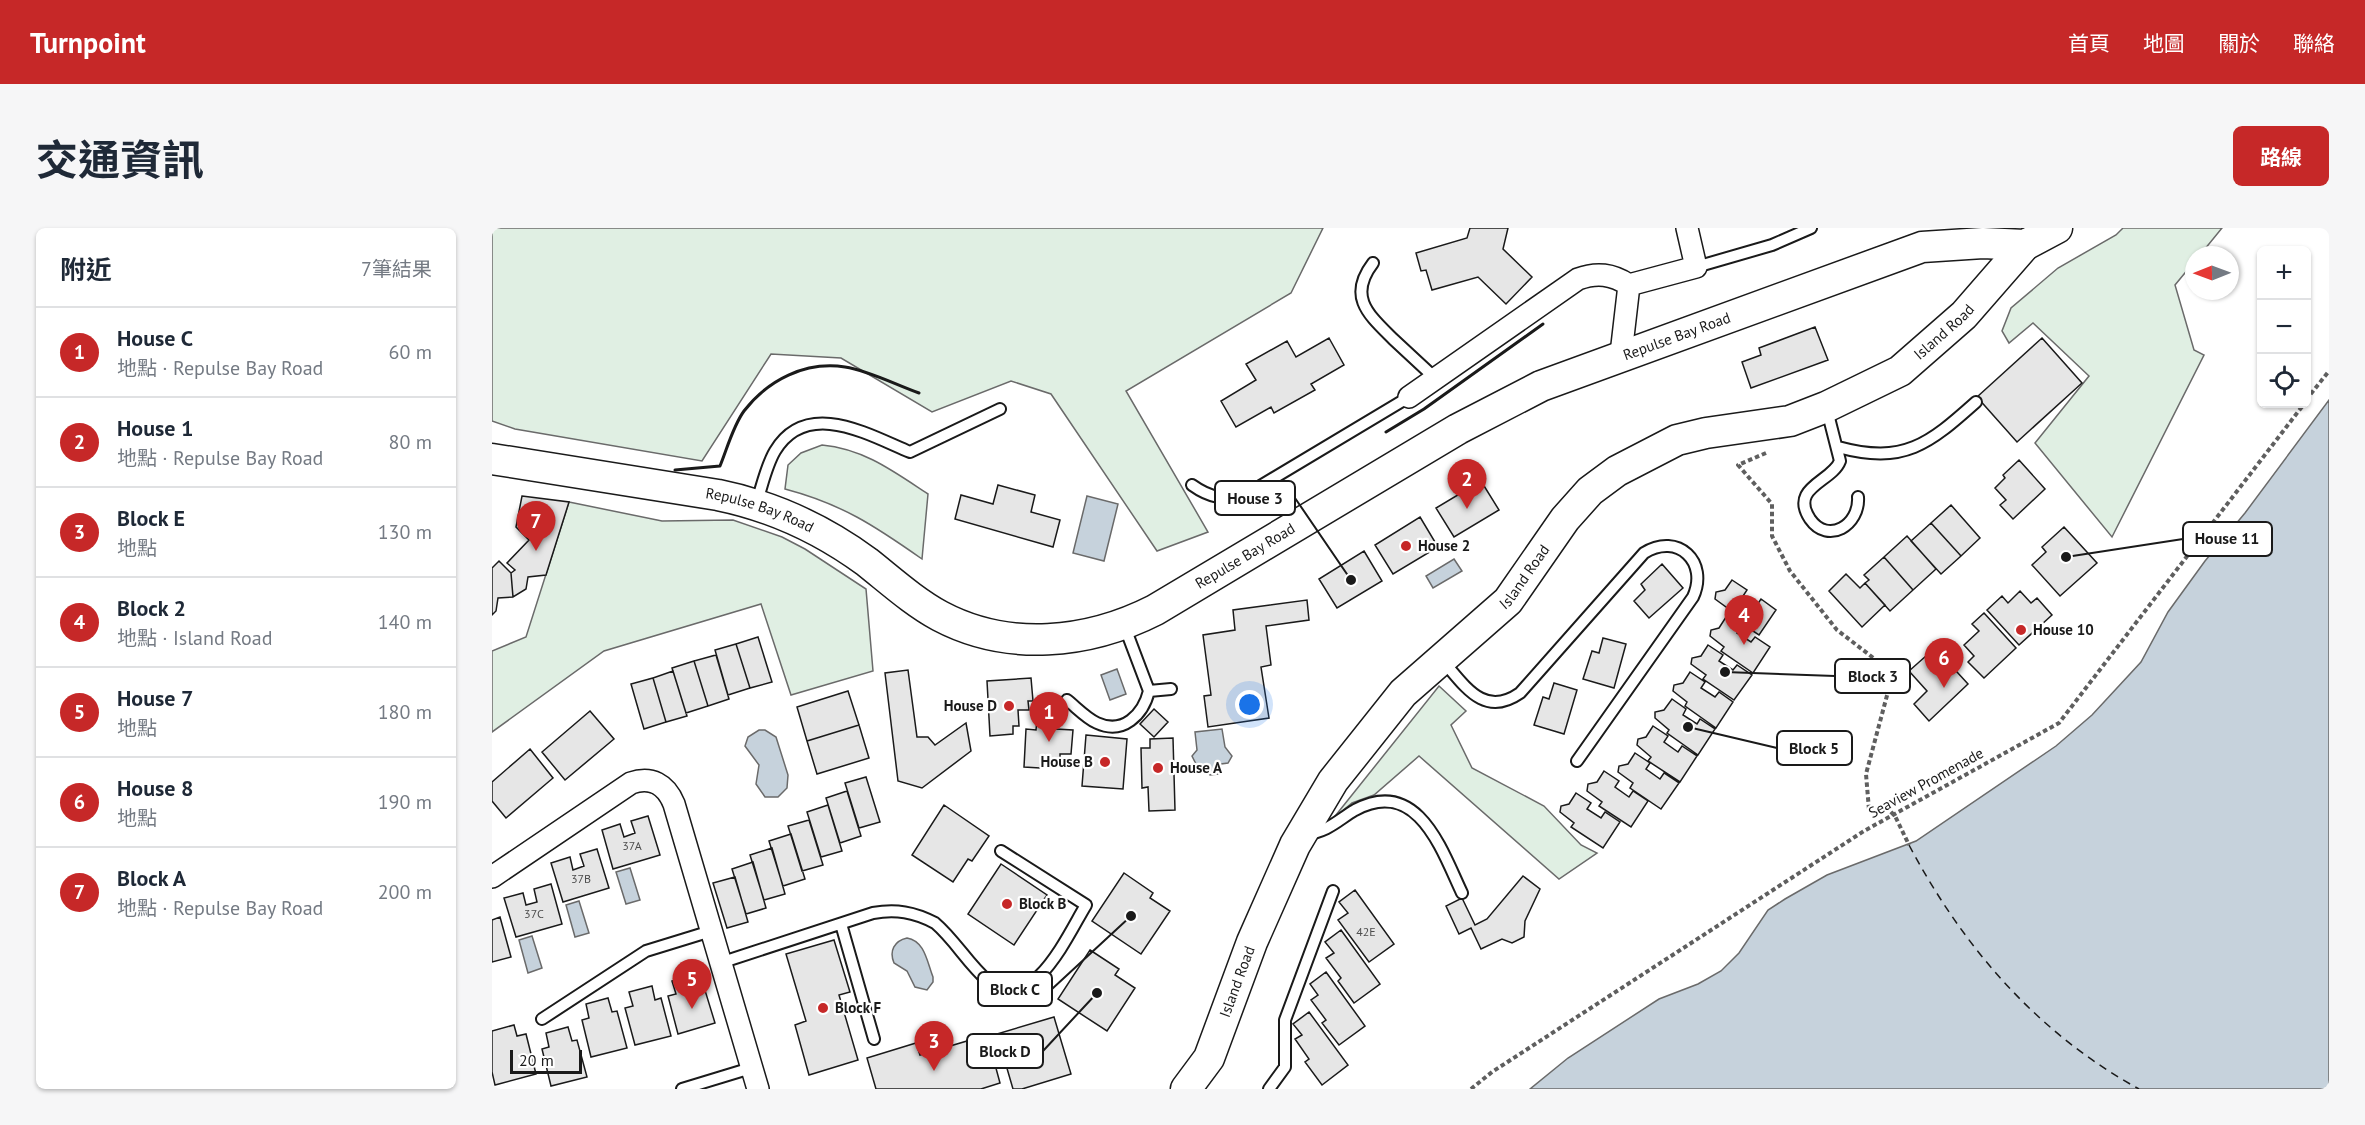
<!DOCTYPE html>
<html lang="zh-TW">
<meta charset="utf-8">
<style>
body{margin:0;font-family:"PT Sans","Noto Sans TC",sans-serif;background:#f6f6f7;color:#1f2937}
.controls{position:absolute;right:18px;top:18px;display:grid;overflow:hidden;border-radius:9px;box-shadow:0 2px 4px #0004}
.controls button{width:54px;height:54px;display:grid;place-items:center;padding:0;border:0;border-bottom:2px solid #e0e1e3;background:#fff;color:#1f2937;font:30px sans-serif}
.compass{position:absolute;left:1693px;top:18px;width:54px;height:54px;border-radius:50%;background:#fff;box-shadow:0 2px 4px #0004;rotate:269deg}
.scale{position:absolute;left:18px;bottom:15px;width:72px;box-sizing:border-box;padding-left:6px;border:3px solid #1a1a1a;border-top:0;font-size:16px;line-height:21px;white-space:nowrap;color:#1a1a1a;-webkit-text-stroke:4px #fff;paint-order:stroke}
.you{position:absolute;left:758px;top:477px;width:21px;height:21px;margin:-15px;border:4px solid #fff;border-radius:50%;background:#1a73e8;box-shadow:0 0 0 9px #1a73e833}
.badge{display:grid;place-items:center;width:39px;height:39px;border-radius:50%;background:#c62828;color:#fff;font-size:20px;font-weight:700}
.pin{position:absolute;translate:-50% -50px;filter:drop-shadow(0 2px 3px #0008)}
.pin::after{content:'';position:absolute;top:32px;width:21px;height:18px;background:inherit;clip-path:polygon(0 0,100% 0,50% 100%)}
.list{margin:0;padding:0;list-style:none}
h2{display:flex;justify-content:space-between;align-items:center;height:78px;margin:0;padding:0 24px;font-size:26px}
h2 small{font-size:20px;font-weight:400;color:#747a83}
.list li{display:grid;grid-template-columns:39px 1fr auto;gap:18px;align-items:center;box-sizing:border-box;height:90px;padding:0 24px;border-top:2px solid #e0e1e3}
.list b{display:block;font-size:22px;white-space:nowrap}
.list p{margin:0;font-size:20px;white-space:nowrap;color:#747a83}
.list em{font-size:20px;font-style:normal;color:#747a83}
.icon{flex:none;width:33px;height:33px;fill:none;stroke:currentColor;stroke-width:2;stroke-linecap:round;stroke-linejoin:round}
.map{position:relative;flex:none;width:1837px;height:861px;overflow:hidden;border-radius:9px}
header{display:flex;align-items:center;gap:36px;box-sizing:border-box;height:84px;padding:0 30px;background:#c62828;color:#fff}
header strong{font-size:28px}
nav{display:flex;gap:33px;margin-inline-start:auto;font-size:21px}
.intro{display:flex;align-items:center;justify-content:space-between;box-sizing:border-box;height:144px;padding:0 36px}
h1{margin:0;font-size:42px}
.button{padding:15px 27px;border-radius:9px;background:#c62828;color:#fff;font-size:21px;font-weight:700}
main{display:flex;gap:36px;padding:0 36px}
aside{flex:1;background:#fff;border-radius:9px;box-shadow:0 2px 4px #0004}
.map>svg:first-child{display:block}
.green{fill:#e0efe3;stroke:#6a6a6a;stroke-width:1.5}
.water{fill:#c6d2dc;stroke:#6a6a6a;stroke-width:1.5}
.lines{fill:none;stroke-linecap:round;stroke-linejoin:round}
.ferry{stroke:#1a1a1a;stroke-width:1.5;stroke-dasharray:8 6;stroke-linecap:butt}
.building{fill:#e6e6e6;stroke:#1a1a1a;stroke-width:1.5}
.service-casing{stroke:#1a1a1a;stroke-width:14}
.minor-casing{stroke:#1a1a1a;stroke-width:24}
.secondary-casing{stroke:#1a1a1a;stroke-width:33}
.path{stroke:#5f5f5f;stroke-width:4;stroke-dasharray:4.5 3;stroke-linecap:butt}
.service{stroke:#fff;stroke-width:10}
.minor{stroke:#fff;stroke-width:21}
.secondary{stroke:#fff;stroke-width:30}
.wall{stroke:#1a1a1a;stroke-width:3}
.poi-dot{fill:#c62828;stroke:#fff;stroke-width:2}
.labels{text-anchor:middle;stroke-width:4.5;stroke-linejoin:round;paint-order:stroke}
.number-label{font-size:12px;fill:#4d4d4d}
.street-label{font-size:15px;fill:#1a1a1a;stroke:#fff}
.poi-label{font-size:15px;font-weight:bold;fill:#1a1a1a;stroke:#fff;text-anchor:start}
.leader{fill:none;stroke:#1a1a1a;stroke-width:2}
.callout-dot{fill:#1a1a1a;stroke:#fff;stroke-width:2}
.callout{fill:#fff;stroke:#1a1a1a;stroke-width:2}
.callout-label{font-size:16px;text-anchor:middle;font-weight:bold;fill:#1a1a1a}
</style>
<header>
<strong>Turnpoint</strong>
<nav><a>首頁</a><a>地圖</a><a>關於</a><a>聯絡</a></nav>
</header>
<div class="intro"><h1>交通資訊</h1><a class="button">路線</a></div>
<main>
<aside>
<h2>附近<small>7筆結果</small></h2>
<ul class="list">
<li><span class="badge">1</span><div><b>House C</b><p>地點 · Repulse Bay Road</p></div><em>60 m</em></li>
<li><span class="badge">2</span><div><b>House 1</b><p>地點 · Repulse Bay Road</p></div><em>80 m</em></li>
<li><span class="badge">3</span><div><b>Block E</b><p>地點</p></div><em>130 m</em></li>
<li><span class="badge">4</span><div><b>Block 2</b><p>地點 · Island Road</p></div><em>140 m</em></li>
<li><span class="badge">5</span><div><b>House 7</b><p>地點</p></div><em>180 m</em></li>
<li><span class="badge">6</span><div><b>House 8</b><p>地點</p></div><em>190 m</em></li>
<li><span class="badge">7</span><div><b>Block A</b><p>地點 · Repulse Bay Road</p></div><em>200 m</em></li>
</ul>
</aside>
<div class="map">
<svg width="1837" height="861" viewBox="0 0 1837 861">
<rect width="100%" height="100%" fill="#fff"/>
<path class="green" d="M0,0H831L799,65L634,163L716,304L665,323L559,166L519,153L440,184L349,130L279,126L210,233L23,201L0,193Z
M1631,0H1730L1708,27H1702V34L1683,57L1702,122L1712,127L1620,309L1543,215L1597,148L1541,95L1517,115L1510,103L1519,80L1566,40L1624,7Z
M330,217C372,221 401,243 436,266L430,331C383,298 350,276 293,261L296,237L309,225Z
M77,274L170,293L241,292L290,309L313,321L374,361L381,443L299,467L269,376L112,423L0,504V423L34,409Z
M947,458L974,483L959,497L980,540L1052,578L1089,617L1105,625L1067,651L927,528L882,567L860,575L840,592Z"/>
<path class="water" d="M1837,172V861H1038L1076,830L1167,771L1206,756L1229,743L1247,725L1276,682L1293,671L1335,647L1424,613L1564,518L1600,487L1649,434L1676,384L1713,333L1753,285Z
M595,268L626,276L612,333L581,325Z
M962,331L970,343L941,360L934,348Z
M625,441L634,466L618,472L609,447Z
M730,501L733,519L740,528L736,535L729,536L726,546L718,547L713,538H705L700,528L705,522L703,504Z
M267,502H273L284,509L296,547L295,560L286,569H273L264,556L267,537L253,518L256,509Z
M138,640L148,672L134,676L124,644Z
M87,673L97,705L83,709L74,677Z
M40,708L50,740L36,745L27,712Z
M415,710C433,713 435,734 441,749V754L435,762L423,759L415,743L402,735C397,723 402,713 415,710Z"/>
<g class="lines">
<path class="ferry" d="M1417,617C1471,719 1545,805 1647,861"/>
</g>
<path class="building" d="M978,0H1016L1011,21L1040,49L1014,76L986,49L940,62L934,42L929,43L924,25L975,10Z
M1323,99L1336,132L1259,160L1250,134L1269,127L1267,120Z
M837,110L852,137L819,156L823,162L782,185L779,179L744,199L729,173L764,152L754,136L795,113L804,129Z
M1550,110L1590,155L1525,214L1485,169Z
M1527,232L1553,261L1521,291L1508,277L1514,272L1503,260L1513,250L1511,247Z
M989,253L1007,282L962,309L944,280Z
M506,257L543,267L539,284L568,292L561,319L463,291L469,267L501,276Z
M30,268L77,274L54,347L36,349L34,361L21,369L19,345L23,342L15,335L37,312L24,299Z
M1459,277L1488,310L1469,328L1439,295Z
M928,289L946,319L901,346L883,317Z
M1439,295L1469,328L1449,346L1419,313Z
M1572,299L1605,335L1568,368L1540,337L1554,324L1550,319Z
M1415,308L1444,341L1421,362L1392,329Z
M872,323L890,353L845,380L827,351Z
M1392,329L1421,362L1398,383L1373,355L1377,352L1372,347Z
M7,333L19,345L21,369L6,370L4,383L0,387V340Z
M1170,336L1191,360L1157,390L1142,373L1153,362L1149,356Z
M1354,346L1368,360L1373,355L1393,377L1370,399L1337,363Z
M1240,352L1255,362L1251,368L1265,377L1269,371L1284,382L1267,407L1235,386L1238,382L1223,371L1224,364L1233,362Z
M1528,363L1539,375L1545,370L1560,387L1527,417L1495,382L1510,368L1516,375Z
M815,372L817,392L774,398L779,437L769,439L777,490L716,499L712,468L719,467L711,407L743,402L741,382Z
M1492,385L1524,420L1492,450L1476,434L1482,428L1472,417L1487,403L1480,396Z
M1234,389L1249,400L1245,405L1259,414L1263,409L1278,419L1261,445L1229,423L1232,419L1218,408L1219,402L1227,400Z
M266,409L280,454L258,460L244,416Z
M1111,410L1134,416L1122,460L1091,451L1100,423L1107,425Z
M244,416L258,460L236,467L223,422Z
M1216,417L1231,427L1227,433L1241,442L1245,437L1260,447L1242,472L1211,451L1214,447L1199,436L1200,430L1209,428Z
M1443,420L1476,456L1437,493L1422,476L1435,463L1417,443Z
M224,427L237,471L216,478L202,433Z
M202,433L216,478L194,485L180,440Z
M416,442L425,509H436L443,517L474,495L479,523L430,560L406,553L393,445Z
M181,443L195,488L174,494L161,450Z
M1198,444L1213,454L1209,460L1223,469L1227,464L1241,474L1224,500L1193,478L1195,474L1181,463L1182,457L1191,455Z
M161,450L174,494L152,501L139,456Z
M539,450L541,473H536L537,482H526L527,498H521V506L498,508L495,453Z
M1062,455L1085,462L1072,506L1042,497L1051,469L1057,471Z
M356,463L367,497L315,513L305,479Z
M1180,471L1194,481L1191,487L1205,496L1208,491L1223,501L1206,527L1175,505L1177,502L1163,490V484L1172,482Z
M662,481L676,494L662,509L648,496Z
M546,482L565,483L564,501L581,502L579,526H568V533L549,532L548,540L532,539L534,501L544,502Z
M98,483L122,511L73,552L50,524Z
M367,497L377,530L325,546L315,513Z
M1161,498L1176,508L1172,514L1186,524L1190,518L1205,528L1188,554L1156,533L1159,529L1145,517L1146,511L1154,509Z
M594,507L635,511L631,561L590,558Z
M681,510L683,582L657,583L656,559L650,560L649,520H658V511Z
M38,521L61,550L14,590L0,573V554Z
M1143,525L1158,535L1154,541L1168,551L1172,545L1187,555L1169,581L1138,560L1141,555L1126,544L1127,538L1136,536Z
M1112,543L1127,553L1123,559L1137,569L1141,563L1156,573L1139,599L1107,578L1110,574L1095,563L1096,556L1105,554Z
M374,549L388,594L367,600L353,555Z
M355,563L369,608L348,615L334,570Z
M1084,565L1099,575L1095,581L1109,590L1113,584L1128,594L1111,620L1079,599L1082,595L1068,584L1069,578L1077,576Z
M336,577L350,623L329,629L315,584Z
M452,577L497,608L480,633L476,631L461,654L420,627Z
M156,588L168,627L121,641L110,602L128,596L132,609L143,605L139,593Z
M317,592L331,637L310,643L296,598Z
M299,606L313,651L291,658L277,613Z
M280,620L293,666L272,672L258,627Z
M105,621L117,660L71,674L59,635L78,629L81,642L92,638L88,626Z
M261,634L274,680L254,686L240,641Z
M509,636L555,667L522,717L476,686Z
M632,645L661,665L658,670L678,683L649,726L600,693Z
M1031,648L1048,661L1033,693L1032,709L1020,715L1010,711L989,721L979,700L967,706L954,678L970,670L983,697L995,691Z
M243,649L256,694L235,700L221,655Z
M59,656L70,696L24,709L12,670L31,665L34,677L45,674L42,661Z
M863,662L902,716L877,734L846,692L856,685L847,674Z
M8,689L19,729L0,734V692Z
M849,702L888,756L862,775L846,753L849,750L834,730L842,725L833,714Z
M342,712L358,764L347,767L366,832L317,847L303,797L314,793L294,726Z
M598,722L627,741L623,747L643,760L615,803L566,771Z
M834,744L873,798L847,817L830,795L834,792L819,772L826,767L818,756Z
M203,747L206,760L212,759L223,795L186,806L176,768L184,766L180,753Z
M160,758L163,772L169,770L179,808L143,817L133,780L141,778L137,764Z
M116,770L120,784L125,783L135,820L99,829L90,792L97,790L94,776Z
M817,784L856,837L830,857L813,834L817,831L803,811L810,807L801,796Z
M562,789L579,846L530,861H521L505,806Z
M22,797L25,808L34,806L44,846L3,857L0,844V803Z
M76,799L80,813L85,812L95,849L59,858L50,821L57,819L54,805Z
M495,807L508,855L489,861H384L375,830L424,815L428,827Z"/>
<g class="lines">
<defs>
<path id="service" d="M881,35C855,69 877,87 901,111C915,124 929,137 943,150
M1204,39L1280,17L1319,0
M1335,182L1348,233C1340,254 1297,259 1318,291C1336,317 1368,297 1366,269
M1346,219C1412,237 1437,216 1484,174
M700,257C718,270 734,273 755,266L917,169
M264,276C270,259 274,238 283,223C315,170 377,207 418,224L508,181
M951,433C973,458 992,490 1028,465L1152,325C1186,304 1217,334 1201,369L1085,533
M657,463L679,461
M575,472C584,479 594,490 605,495C631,507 651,487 657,463L632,397
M814,606C836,604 846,592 863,582C926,548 950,623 970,665
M349,696L382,811
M228,735L381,685C404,681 422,684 443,695C463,712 476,736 496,753C540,790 576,706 594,677L509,623
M50,791L154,723L219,703
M190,861L259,840
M777,861L793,839V792L841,663"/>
<path id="minor" d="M1137,57L1204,39L1195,0
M1129,126L1137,57
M917,169L1086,51C1105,44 1120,46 1137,57
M0,649L139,555C159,548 174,556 182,576L266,861"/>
<g id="secondary">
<path id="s1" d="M0,231L226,267C280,278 330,301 375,334C399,353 422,374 448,388C516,424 596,416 663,382L966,201L1049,158L1430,19L1491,15L1533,17L1565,0"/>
<path id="s2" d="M694,861L717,830L760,714L803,617L841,553L911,465L1016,373L1073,291L1098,263L1125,243L1185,212L1214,205L1298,193L1334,179L1408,143L1472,87L1533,17"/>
</g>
</defs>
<use href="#service" class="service-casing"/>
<use href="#minor" class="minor-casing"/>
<use href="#secondary" class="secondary-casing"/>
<path class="path" d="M1814,172L1837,143
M1274,225L1246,237L1280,276V308L1298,343L1345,402L1401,445L1374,546L1377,582L1393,578L1403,588L1417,617
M979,861L1000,844L1372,603L1567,495L1812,176"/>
<use href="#service" class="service"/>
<use href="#minor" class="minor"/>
<use href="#secondary" class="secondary"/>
<path class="wall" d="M894,204L932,181L1051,96
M183,242L228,238C235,221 241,198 252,183C276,152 313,133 353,139C378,143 404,157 427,165"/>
</g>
<g class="poi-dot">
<circle cx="914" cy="318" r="6"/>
<circle cx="1529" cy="402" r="6"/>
<circle cx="517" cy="478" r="6"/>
<circle cx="613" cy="534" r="6"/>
<circle cx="666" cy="540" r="6"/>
<circle cx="515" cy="676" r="6"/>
<circle cx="331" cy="780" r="6"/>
</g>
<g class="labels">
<g class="number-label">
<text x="140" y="622">37A</text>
<text x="89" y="655">37B</text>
<text x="42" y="690">37C</text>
<text x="874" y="708">42E</text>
</g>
<g class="street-label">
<text dy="5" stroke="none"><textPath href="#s2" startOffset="1128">Island Road</textPath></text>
<text dy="5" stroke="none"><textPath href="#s1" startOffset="1299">Repulse Bay Road</textPath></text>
<text dy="5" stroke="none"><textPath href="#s1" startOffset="273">Repulse Bay Road</textPath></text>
<text dy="5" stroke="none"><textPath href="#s1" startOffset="813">Repulse Bay Road</textPath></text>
<text dy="5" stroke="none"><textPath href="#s2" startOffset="624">Island Road</textPath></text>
<text transform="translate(1434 555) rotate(-29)" y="5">Seaview Promenade</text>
<text dy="5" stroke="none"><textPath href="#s2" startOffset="120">Island Road</textPath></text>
</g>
<g class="poi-label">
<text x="926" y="323">House 2</text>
<text x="1541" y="407">House 10</text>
<text x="505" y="483" text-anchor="end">House D</text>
<text x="601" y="539" text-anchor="end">House B</text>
<text x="678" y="545">House A</text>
<text x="527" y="681">Block B</text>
<text x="343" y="785">Block F</text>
</g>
</g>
<path class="leader" d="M859 352L803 270M1574 329L1691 311M1233 444L1343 448M1196 499L1285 520M639 688L560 761M605 765L551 823"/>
<g class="callout-dot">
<circle cx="859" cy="352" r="6"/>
<circle cx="1574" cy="329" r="6"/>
<circle cx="1233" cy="444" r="6"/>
<circle cx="1196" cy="499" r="6"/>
<circle cx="639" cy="688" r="6"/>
<circle cx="605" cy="765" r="6"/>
</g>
<g class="callout">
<rect x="723" y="253" width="80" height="34" rx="6"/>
<rect x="1691" y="294" width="89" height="34" rx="6"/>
<rect x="1343" y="431" width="75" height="34" rx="6"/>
<rect x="1285" y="503" width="75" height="34" rx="6"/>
<rect x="486" y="744" width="74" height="34" rx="6"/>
<rect x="475" y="806" width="76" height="34" rx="6"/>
</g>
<g class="callout-label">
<text x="763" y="276">House 3</text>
<text x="1735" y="316">House 11</text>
<text x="1381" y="454">Block 3</text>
<text x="1322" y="526">Block 5</text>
<text x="523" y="767">Block C</text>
<text x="513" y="829">Block D</text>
</g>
</svg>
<div class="controls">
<button>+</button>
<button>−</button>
<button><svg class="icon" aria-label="locate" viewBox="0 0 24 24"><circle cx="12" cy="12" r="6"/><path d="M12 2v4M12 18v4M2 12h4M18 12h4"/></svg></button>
</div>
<svg class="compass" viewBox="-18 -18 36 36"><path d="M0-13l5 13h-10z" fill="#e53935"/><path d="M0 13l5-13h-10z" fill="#747a83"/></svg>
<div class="scale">20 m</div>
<div class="you"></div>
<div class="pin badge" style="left:557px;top:514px">1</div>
<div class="pin badge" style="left:975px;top:281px">2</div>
<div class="pin badge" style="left:442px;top:843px">3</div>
<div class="pin badge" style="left:1252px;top:417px">4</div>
<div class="pin badge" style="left:200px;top:781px">5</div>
<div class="pin badge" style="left:1452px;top:460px">6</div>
<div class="pin badge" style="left:44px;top:323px">7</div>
</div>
</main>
